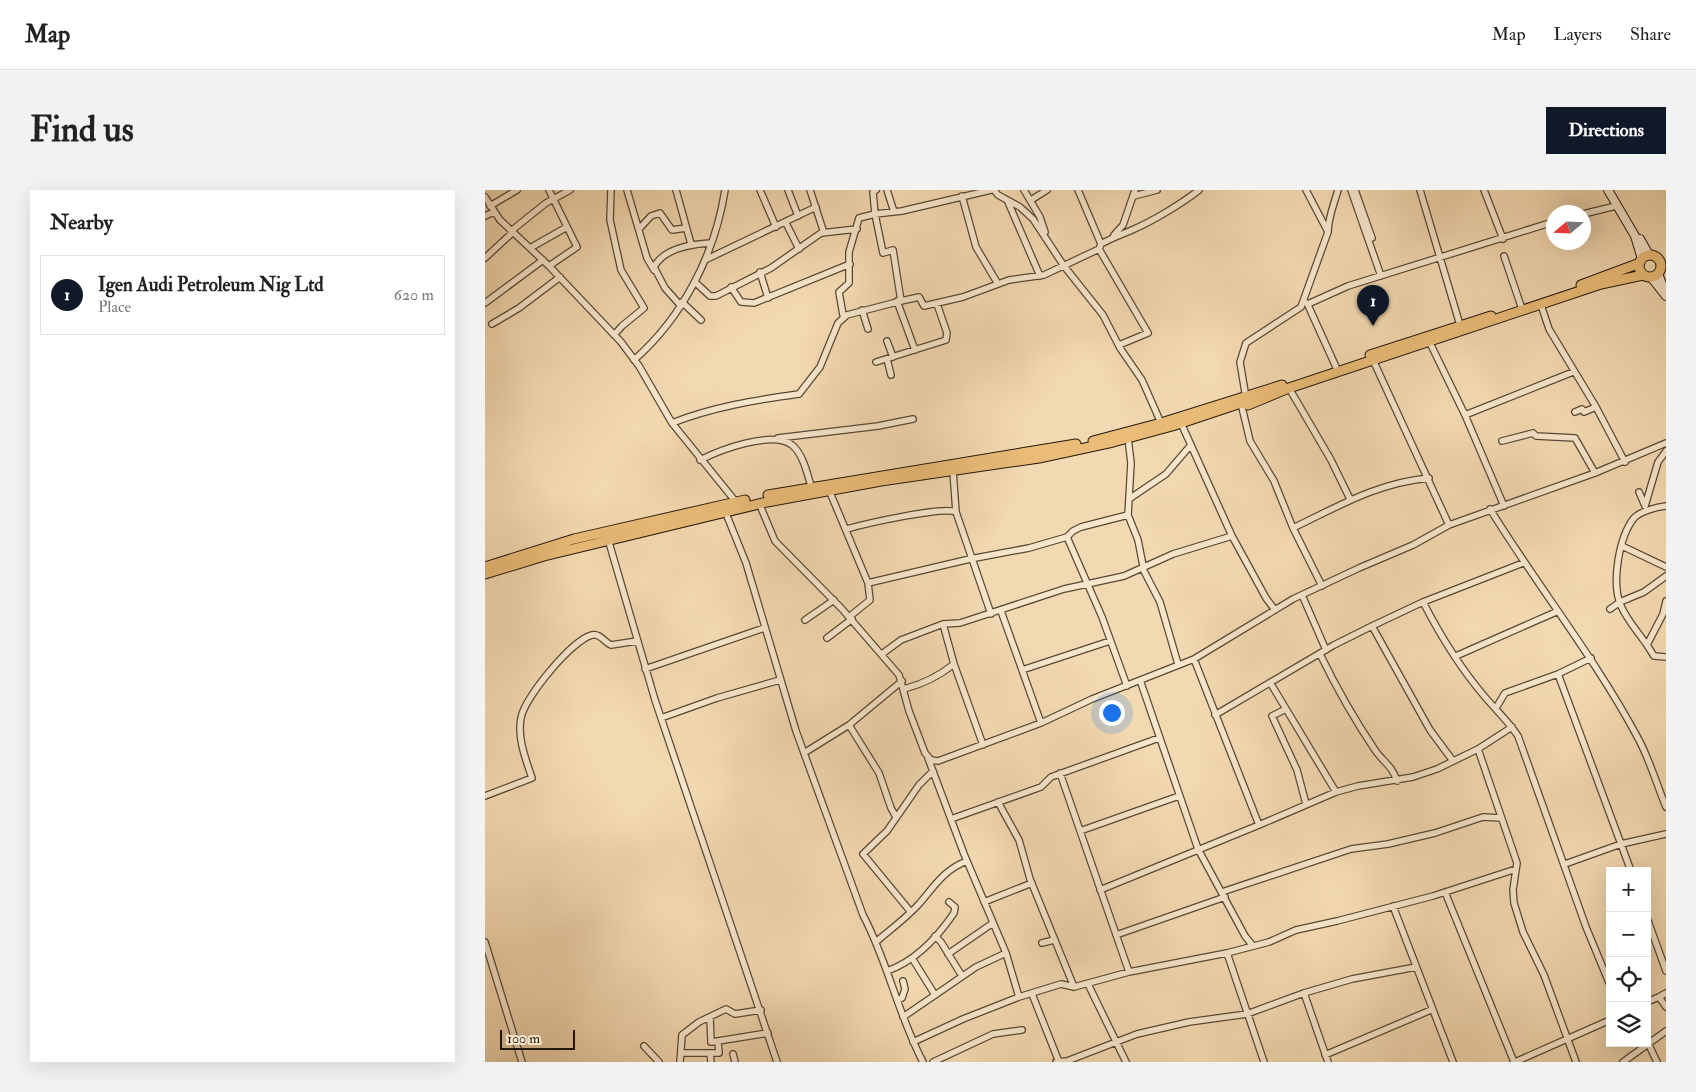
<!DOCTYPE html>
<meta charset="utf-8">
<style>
body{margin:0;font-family:"IM FELL Double Pica",serif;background:#f2f2f2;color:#222}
.controls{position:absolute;right:15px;bottom:15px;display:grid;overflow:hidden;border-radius:0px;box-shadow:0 5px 20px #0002}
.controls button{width:45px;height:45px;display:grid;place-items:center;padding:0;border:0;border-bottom:1px solid #e0e0e0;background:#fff;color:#222;font:25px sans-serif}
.compass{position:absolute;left:1061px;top:15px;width:45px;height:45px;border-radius:50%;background:#fff;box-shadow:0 5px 20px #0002;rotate:251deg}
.scale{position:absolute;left:15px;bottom:12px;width:75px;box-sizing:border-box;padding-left:5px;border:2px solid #23180a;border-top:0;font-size:14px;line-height:18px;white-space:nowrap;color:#23180a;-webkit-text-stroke:4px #f7e6cc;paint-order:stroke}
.you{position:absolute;left:626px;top:522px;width:18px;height:18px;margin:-12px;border:4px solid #fff;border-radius:50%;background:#1a73e8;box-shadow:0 0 0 8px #1a73e833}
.badge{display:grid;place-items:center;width:32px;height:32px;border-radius:50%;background:#111827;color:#fff;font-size:16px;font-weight:700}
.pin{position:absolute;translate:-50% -41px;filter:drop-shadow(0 1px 2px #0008)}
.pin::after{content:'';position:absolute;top:26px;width:18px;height:15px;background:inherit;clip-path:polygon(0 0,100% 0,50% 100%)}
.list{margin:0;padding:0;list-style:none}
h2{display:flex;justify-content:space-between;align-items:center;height:65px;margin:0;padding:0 20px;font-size:21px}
h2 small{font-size:16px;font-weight:400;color:#767676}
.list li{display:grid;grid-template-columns:32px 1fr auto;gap:15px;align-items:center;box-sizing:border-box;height:80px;margin:0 10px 10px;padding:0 10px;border:1px solid #e0e0e0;border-radius:0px}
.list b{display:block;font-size:19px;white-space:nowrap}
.list p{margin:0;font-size:16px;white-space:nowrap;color:#767676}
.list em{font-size:16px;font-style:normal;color:#767676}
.icon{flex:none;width:28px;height:28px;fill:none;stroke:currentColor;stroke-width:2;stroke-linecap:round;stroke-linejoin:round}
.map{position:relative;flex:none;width:1181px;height:872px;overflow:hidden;border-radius:0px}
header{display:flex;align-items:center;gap:30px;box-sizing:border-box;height:70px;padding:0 25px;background:#fff;border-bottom:1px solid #e0e0e0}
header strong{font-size:24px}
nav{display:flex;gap:28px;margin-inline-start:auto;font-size:18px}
.intro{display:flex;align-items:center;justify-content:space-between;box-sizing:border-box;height:120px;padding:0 30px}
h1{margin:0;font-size:35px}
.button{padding:12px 22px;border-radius:0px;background:#111827;color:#fff;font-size:18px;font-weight:700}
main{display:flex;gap:30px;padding:0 30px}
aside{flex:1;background:#fff;border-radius:0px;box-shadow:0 5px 20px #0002}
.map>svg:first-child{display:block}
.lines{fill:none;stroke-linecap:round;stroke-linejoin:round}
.street-casing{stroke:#574834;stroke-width:8}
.secondary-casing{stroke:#23180a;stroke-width:10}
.primary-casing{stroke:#23180a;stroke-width:11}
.street{stroke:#f7e6cc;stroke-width:5.5}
.secondary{stroke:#f7e6cc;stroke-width:8}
.primary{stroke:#eabc78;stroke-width:9}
</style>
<header>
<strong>Map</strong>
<nav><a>Map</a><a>Layers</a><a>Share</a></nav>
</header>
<div class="intro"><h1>Find us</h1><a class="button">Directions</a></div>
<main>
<aside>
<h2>Nearby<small></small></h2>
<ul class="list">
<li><span class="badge">1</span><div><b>Igen Audi Petroleum Nig Ltd</b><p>Place</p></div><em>620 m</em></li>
</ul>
</aside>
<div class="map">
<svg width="1181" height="872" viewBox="0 0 1181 872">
<rect width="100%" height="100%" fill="#f3d9b1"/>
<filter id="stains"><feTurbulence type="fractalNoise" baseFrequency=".004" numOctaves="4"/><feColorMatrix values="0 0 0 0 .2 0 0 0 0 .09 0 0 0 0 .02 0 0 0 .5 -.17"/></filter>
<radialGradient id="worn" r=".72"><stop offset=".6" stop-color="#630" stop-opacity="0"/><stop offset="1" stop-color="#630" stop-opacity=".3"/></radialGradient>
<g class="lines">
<defs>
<path id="street" d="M64,0L92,57L64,76
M126,0L125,30L136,80L159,118L137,136L129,145
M142,0L162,68L169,80
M191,0L206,54
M275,0L291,37
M303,0L313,26
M325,0L339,43
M402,0L409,22
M506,0L417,21L390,24L398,63L408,60L416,111L434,107L439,116L478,107L524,90L559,85L614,59L616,54C626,48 636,45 647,40C668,31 696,14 714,0
M509,0L513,5L535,17L548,29L579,76L618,125L635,158L657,190L676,233
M539,0L555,27L560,42
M593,0L616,54
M821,0L842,40
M866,0L896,86
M870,0L887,48
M935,0L975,135
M999,0L1018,49
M477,6L491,57L513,94
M649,6L672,0
M0,7L15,30L64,76L136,152L154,176L187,233L251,312
M546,10L562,0
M523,12L555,86
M5,16L32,0
M1098,24L1131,16
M0,26L9,22
M301,33L314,59
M154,39L166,26L175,23L187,40L201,38
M26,41L61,13L85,0
M629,45L638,35L650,0
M45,58L82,37
M614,59L663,143L634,155
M1019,66L1036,116
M0,68L27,43
M220,70L331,17
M275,82L283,108
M210,92L225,106H231L286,78L336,43L372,39
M246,97L256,112L269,113L365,74
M412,111L430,160
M197,112L216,130
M0,113L58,70
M822,113L851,177
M823,114L863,96L1068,32
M1056,115L1064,139L1111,217L1140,272
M196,116L180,98L169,77C179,58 207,54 226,53
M377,120L383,139
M362,125H358L354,102L364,93V62L374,28L390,24L388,2L391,0
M7,134L34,118L75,87
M402,151L408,167
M945,153L980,225L1019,316
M402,169L406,185
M149,170C198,127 230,64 240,0
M888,170L964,335
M391,172L461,150L462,143L452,114
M804,198L846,270L865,309
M761,208L755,172L761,153L816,117L843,42C843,28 849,14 853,0
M756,213L765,251L789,291L808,338L837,396
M1090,222L1097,219L1099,222L1111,217
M980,225L1088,182
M187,233C228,217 270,210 314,204L335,177L353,133L362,125L416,111
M696,233L747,346L781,408L790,420
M293,248L393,236L428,229
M643,248L646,273L643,325L653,350L659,381L675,412L693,474
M1017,251L1048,243L1051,246L1090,248L1110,283
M215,270C235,260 287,240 307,255C318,264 322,283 326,296
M468,281L471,322
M344,300L383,393L385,410L364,427
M1154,302L1160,316L1173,272L1181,261
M644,309L681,284L705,256
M274,313L290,351L357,419L414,485L424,521L440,563L446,570L453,571L556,533L607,509L709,469L808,409L874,378L928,355L964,335L1110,283L1181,253
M1005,319C1053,397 1111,469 1154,550C1165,571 1172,595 1181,617
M240,321L261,373L311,541L378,725C403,772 413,825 438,872
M808,338C854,316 892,293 944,288
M362,339C379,334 458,316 471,322L506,424
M582,347L617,427L642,496
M123,349L170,510L292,872
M1137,356L1181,377
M383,393L485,369L544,358L582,347L588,341L596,337L643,325
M817,405L841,460
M1181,411L1178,424L1162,455L1169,466L1181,467
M938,412C955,445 976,479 1000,507C1011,520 1023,531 1033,546L1101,737L1125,795
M1125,419L1135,412L1159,402L1181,386
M516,421L556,533
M320,430L349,410
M887,436L945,540L968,571
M342,448L367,429
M1162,455C1153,442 1142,430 1136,416C1126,393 1134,347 1149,328C1156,321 1172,317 1181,316
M397,464L416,450L458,434
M835,464C851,497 869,529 890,560C898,572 907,575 912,591
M971,466L1071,422
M1106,468L1073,484L1146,681
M709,469L774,635
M469,474L498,555
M160,479L279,438
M537,480L625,451
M655,490L713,659L760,746L768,756
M786,494L851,602
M419,499C438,494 453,487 469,474L458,434L475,433L579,399L639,386L688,364L747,346
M1011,518L1020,503L1073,484
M801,519L787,526L812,580L821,614
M730,525L849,455L887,436L938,412L1038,373
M176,528L232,508L295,490
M364,535L394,583L406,618L411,627
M993,559L1032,673L1028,700L1029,713L1038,742L1059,785L1091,872
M319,563L364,535L417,491
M443,568L479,664L521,763L534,807
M575,583L644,782
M0,606L47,588C41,570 32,548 36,528C39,508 87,450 107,445C115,443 119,452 126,455L152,451
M513,612L534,650L545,689L589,797
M466,629L556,597L566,587L674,548
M595,641L694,606
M1080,674L1136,654L1181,644
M615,700L774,635L851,602L873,596L928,587L952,579L993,559L1027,537
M737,702L866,659L903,654L950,643L998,627L1016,628
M960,702L1029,872
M499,712L547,693
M908,716L968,872
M425,721L378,664L402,641L434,595L448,581
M1162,728L1181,781
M631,745L740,707
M450,746L456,752L477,786
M392,751C405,740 421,728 433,715C449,697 458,680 482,671
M0,752L37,872
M557,753L569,750
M742,763L779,872
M463,764L508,733
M427,768L450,805
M402,781C431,771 452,748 469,723L470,717L464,712
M603,794L641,872
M819,803L843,872
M547,804L574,872
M1174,807L1181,803
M412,810L417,808L420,799L418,791
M1162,812L1174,807L1181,817
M225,827L226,852L233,851L234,863H225L226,872
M418,827L491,777L521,763
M233,851L283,843
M428,852L478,829L534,807L576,794L589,797L644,782L742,763L784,752L811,740L852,731L948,706L1031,679
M1163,853L1172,872
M159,856L174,872
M196,863H225
M248,864L250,872
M840,865L946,820
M195,872L197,845L214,832L241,819L250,824L276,820
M448,872L508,844L537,840
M571,872L582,871L652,844L704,832L762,824L819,803L867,789L931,777
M1030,872L1125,830
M1138,872L1181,841"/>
<path id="secondary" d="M1123,0L1150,46L1157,69
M1155,49L1164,65
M1173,84L1180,101
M1166,87L1181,106"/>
<path id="primary" d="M1154 76a11 11 0 1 1 22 0a11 11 0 1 1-22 0Z
M1096,95L1155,73
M885,165L1006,126
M608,251L676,233L797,195
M283,305L591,254
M0,377L89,349L260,310
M0,384L59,366L282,312L396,291L554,268L628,252L687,236L756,213L763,215L804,198L1116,94L1158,85"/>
</defs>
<use href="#street" class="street-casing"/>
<use href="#secondary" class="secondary-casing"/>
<use href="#primary" class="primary-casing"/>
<use href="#street" class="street"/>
<use href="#secondary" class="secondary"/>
<use href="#primary" class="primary"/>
</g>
<rect width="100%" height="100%" filter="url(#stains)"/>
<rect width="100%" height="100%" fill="url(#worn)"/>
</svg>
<div class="controls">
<button>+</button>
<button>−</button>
<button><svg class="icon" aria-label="locate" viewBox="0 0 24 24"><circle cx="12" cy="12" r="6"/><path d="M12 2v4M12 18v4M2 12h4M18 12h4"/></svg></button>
<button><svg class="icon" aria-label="layers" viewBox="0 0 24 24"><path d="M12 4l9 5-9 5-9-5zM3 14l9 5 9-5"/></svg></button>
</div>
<svg class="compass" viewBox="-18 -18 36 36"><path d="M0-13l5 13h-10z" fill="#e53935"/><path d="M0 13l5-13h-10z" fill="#767676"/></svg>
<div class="scale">100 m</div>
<div class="you"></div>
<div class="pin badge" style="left:888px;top:136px">1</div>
</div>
</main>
